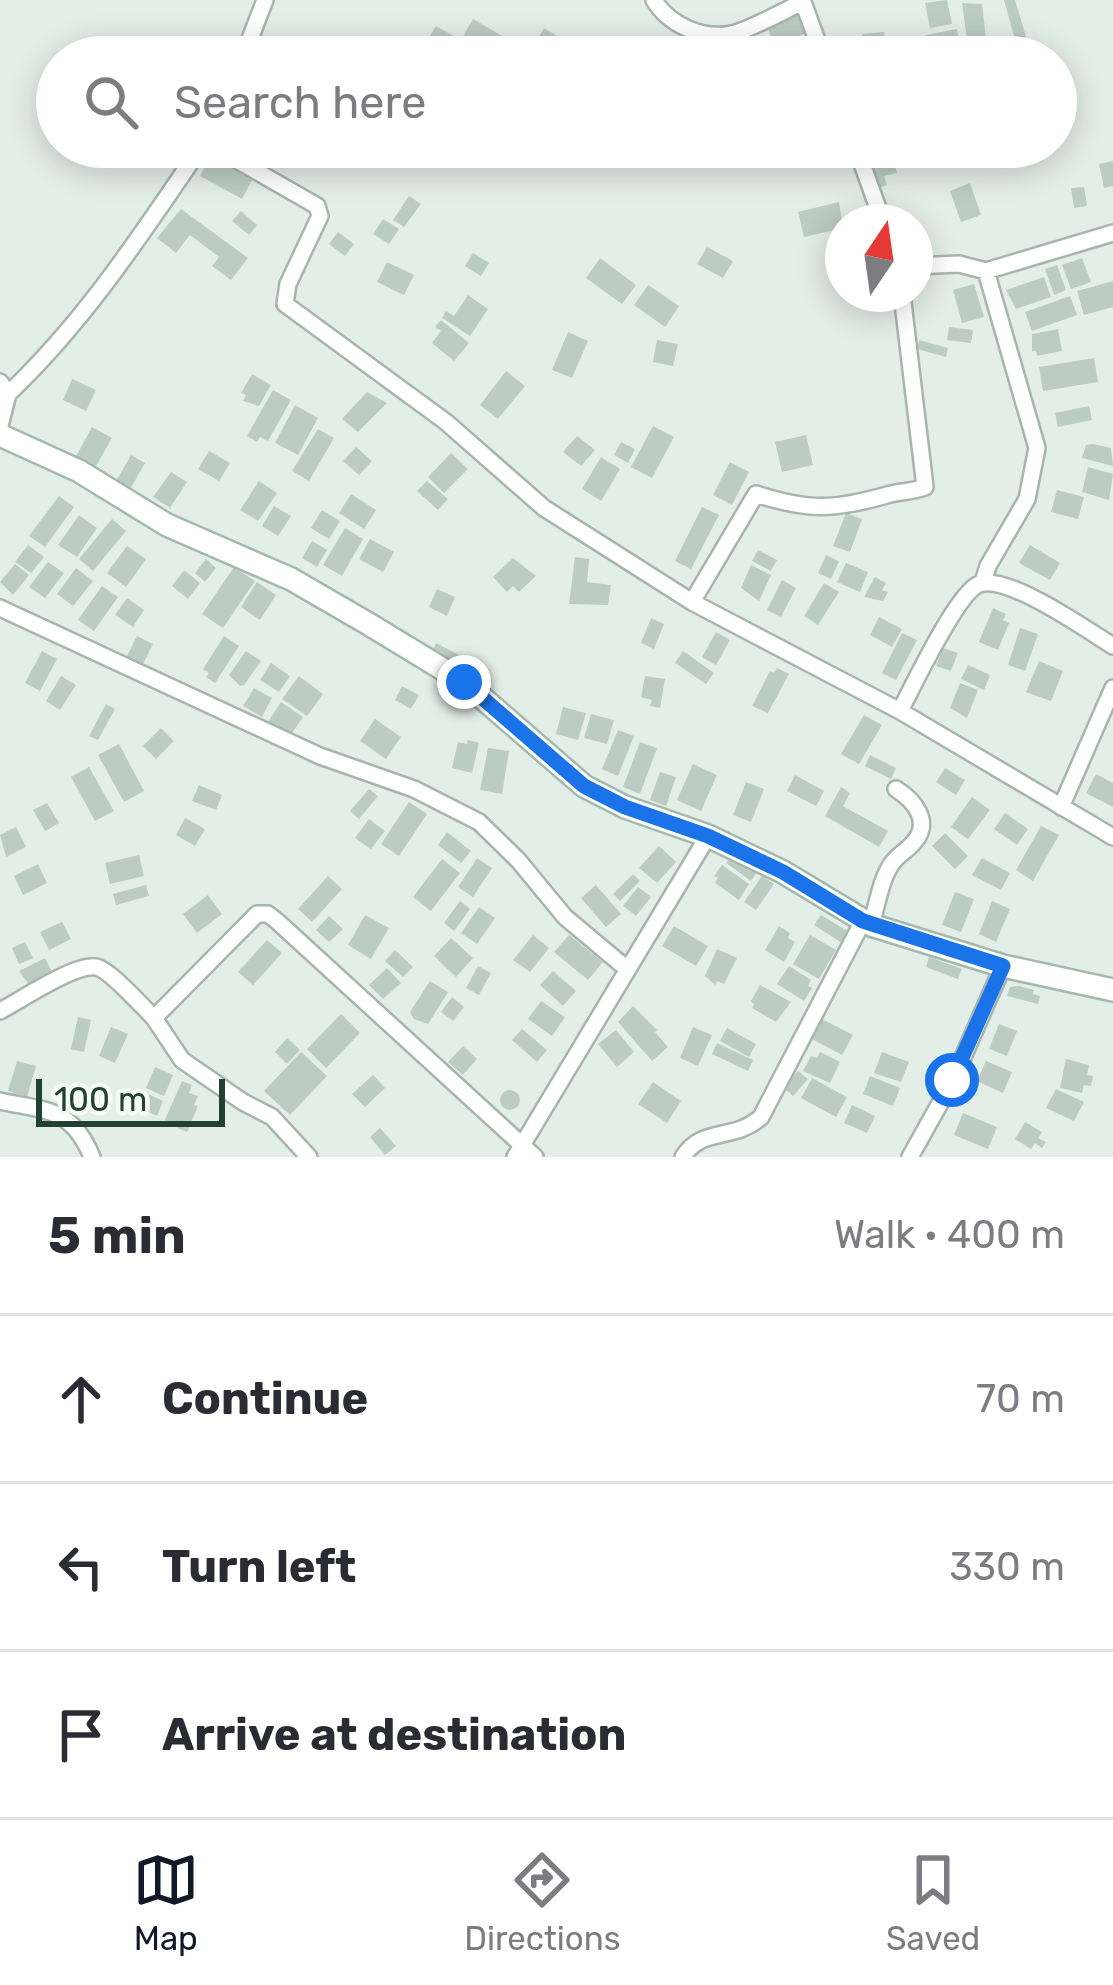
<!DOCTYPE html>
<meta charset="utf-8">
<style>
body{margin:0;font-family:Rubik,sans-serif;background:#f7f7f7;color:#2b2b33}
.compass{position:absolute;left:825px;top:204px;width:108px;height:108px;border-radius:50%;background:#fff;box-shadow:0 6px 30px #0003;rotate:13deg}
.scale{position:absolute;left:36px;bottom:30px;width:189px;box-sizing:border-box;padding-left:12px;border:6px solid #234034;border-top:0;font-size:33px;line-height:42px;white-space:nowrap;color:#234034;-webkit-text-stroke:9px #f5faf7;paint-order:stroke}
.stop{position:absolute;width:36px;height:36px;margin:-27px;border:9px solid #1a73e8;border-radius:50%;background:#fff}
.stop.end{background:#1a73e8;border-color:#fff;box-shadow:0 3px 12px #0008}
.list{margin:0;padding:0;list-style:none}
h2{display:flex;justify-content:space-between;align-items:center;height:156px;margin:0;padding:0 48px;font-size:51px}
h2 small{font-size:39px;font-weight:400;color:#7c7c81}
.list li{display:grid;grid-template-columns:78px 1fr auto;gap:36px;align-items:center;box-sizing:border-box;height:168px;padding:0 48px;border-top:3px solid #e1e1e2}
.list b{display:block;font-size:45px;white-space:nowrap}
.list em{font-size:39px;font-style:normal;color:#7c7c81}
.icon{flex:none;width:66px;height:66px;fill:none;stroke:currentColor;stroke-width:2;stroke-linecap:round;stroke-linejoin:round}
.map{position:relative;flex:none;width:1113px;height:1157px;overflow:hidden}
.search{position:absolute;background:#fff;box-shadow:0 6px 30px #0003;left:36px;right:36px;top:36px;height:132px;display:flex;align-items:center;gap:30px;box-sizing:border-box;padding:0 42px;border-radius:66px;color:#7c7c81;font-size:45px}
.sheet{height:660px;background:#fff}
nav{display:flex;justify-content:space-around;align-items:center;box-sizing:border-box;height:168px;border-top:3px solid #e1e1e2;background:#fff;font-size:33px;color:#7c7c81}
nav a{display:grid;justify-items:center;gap:6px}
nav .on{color:#111827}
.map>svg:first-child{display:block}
.building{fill:#bcccc3}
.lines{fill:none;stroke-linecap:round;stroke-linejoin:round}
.street-casing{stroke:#a6b6ae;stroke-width:20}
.secondary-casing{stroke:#a2baae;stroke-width:26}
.street{stroke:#fff;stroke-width:15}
.secondary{stroke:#fff;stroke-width:21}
.route{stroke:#1a73e8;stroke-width:15}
</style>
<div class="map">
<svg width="1113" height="1157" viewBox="0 0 1113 1157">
<rect width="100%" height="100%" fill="#e4eee8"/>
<path class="building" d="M947,0L952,24L930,28L925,3Z
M1004,0H1015L1027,40L1016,43Z
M962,3L982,4L986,38L967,40Z
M800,14L807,33L774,45L767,26Z
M473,19L502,36L491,53L463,36Z
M436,26L459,39L448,57H439L423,47Z
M544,28L564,40L556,52L537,40Z
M957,29L959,41L929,46L926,35Z
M884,32L886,48L863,49L862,34Z
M866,147H890L897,173L884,176L887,185L878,188Z
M210,157L252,180L242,199L200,176Z
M1113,161V186L1104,188L1099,164Z
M970,183L981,215L961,222L950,191Z
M1084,187L1087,206L1074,208L1071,188Z
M409,196L421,204L404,227L393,220Z
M839,202L843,228L804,237L798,212Z
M181,209L248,258L231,280L212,266L219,257L190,235L176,253L157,238Z
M241,211L257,225L249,235L232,221Z
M383,219L399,229L389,244L373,234Z
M338,232L354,244L345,256L329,244Z
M707,247L733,261L723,278L697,264Z
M473,253L489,263L481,276L465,266Z
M600,258L636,285L622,304L586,278Z
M1082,258L1091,282L1071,289L1062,265Z
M387,262L414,275L404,295L377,282Z
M1057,265L1066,290L1054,295L1045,269Z
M1044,277L1051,297L1016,309L1006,290Z
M1113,281V307L1084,315L1077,291Z
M974,284L984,317L962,323L953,290Z
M648,285L679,306L665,327L634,305Z
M468,295L488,309L470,336L442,318L446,311L454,316Z
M1070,296L1077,315L1032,331L1025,312Z
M441,320L469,343L454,361L432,343L441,331L435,327Z
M949,327L973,330L971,343L947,340Z
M1058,329L1062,351L1037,356L1036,351H1032V334Z
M568,332L588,341L572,378L552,370Z
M657,340L678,344L673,366L653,362Z
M919,340L948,348L946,357L917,349Z
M1094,358L1098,382L1043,391L1039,367Z
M506,371L525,386L498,419L480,405Z
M252,374L271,385L259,406L243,401L246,395L241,393Z
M72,379L96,390L86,411L63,400Z
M273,390L291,400L268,441L260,437L257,442L247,436Z
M367,392L387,403L358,432L342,419Z
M295,405L318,418L298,455L275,443Z
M1089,406L1092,420L1058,427L1055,413Z
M653,426L674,437L652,478L631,467Z
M92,427L112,438L92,473L73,462Z
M318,429L334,438L309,481L292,471Z
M806,435L813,465L782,472L775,442Z
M577,436L595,450L581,466L563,452Z
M621,442L635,449L628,463L614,455Z
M1093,444L1111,448L1113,466L1082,458L1086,445Z
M356,447L372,461L359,475L343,461Z
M209,451L230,463L219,481L198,469Z
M451,453L468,469L444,493L428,477Z
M131,455L145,463L128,493L114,485Z
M601,457L620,469L601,501L582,489Z
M730,462L749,472L732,505L713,495Z
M1088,467L1113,474L1109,500L1082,492Z
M171,472L187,482L170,508L153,497Z
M259,481L277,493L258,521L240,510Z
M427,481L448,499L438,510L417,491Z
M1057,490L1084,497L1078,519L1051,512Z
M351,494L376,510L364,529L339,513Z
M59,496L74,507L45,547L29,536Z
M274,506L291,516L278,536L262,526Z
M702,507L719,515L691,569L675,561Z
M322,510L340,521L329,539L311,528Z
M846,513L862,519L850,552L833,546Z
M79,515L97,528L77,557L58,545Z
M112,519L126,531L93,571L79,559Z
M345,528L363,539L342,576L323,565Z
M370,539L394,552L383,572L359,559Z
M312,541L327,550L317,567L302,558Z
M28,545L44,557L31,573L15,562Z
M1030,545L1060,563L1050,580L1019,563Z
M127,546L146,559L126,587L107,573Z
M758,550L777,560L771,571L752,561Z
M826,555L839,561L831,579L818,573Z
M575,557L589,559L587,582L611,585L608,605L569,604Z
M513,558L536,576L519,592L513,586L507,592L493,577Z
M206,559L216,568L205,582L195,573Z
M48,562L64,573L45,598L29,587Z
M846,563L868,572L860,592L837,582Z
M15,564L29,575L13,595L0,582Z
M751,565L771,575L759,601L741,588Z
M234,567L255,581L223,628L202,614Z
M76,568L93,581L73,606L57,594Z
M184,570L200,583L188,599L172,586Z
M875,577L886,583L882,590L888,592L883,601L864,597Z
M782,580L796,588L781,617L767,610Z
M257,582L276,595L260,620L241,607Z
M824,583L839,592L818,625L804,616Z
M102,586L118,597L94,631L78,620Z
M437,589L455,597L447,616L429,607Z
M127,598L144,610L133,627L115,615Z
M993,608L1006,614L1003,620L1009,623L998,650L979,642Z
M879,617L902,629L892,647L870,635Z
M651,618L664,624L654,649L641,643Z
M1020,628L1038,634L1025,671L1008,665Z
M716,632L730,640L716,665L702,657Z
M902,633L917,640L896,680L882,673Z
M137,636L153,644L142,666L126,658Z
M224,636L239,646L215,683L206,677L209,673L203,669Z
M436,643L467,659L462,667L432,652Z
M943,648L958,653L951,671L936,666Z
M42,651L57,659L40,691L25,683Z
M246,651L261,661L244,685L240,686L229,675Z
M683,651L714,673L706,684L675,663Z
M1039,661L1063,671L1051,701L1026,692Z
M271,663L290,676L279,692L260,680Z
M968,665L990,675L984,690L961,679Z
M777,668L789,674L768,713L752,706L770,671L774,673Z
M61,676L76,685L60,710L46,701Z
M299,676L323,694L307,716L282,699Z
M645,676L665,679L660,708L650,706L652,700L641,697Z
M960,683L978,690L967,718L950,708Z
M402,686L419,695L411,709L395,700Z
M254,688L272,698L262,717L243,706Z
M281,702L303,717L290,736L268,722Z
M106,704L115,709L98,740L89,736Z
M563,707L586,713L578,740L556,734Z
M591,714L614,720L607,744L584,738Z
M864,715L882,725L859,764L841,754Z
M375,719L401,737L386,759L360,741Z
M161,728L174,741L156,759L143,746Z
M618,730L634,736L618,776L602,769Z
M468,740L479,743L472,773L452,768L458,742L467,744Z
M640,742L657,748L640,794L623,787Z
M119,744L144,791L124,802L98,755Z
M488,748L509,751L502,794L480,790Z
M870,755L896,768L891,779L865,766Z
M693,764L717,775L701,811L677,800Z
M89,767L114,811L95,821L71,777Z
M945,768L965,780L956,795L936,782Z
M660,772L676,777L666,806L650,800Z
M1096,774L1113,783V807L1086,793Z
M795,775L824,791L816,806L787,791Z
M746,782L764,789L751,822L733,815Z
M199,785L222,795L216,810L192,801Z
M841,787L850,793L843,806L888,831L879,847L825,816Z
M369,789L378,796L359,819L350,811Z
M972,797L990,810L968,839L951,827Z
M409,802L427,814L399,856L381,844Z
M47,803L59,823L45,831L33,810Z
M1005,813L1028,829L1017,845L994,829Z
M185,818L205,829L195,846L176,835Z
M369,819L385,831L371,849L355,838Z
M1041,826L1059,835L1033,881L1016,870Z
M16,827L26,847L6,857L0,835Z
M447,832L471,851L461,863L438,845Z
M945,833L968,856L955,869L932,846Z
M659,846L676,862L657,883L639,868Z
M139,855L144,876L110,884L105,863Z
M732,855L757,872L751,881L726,863Z
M477,858L492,868L473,897L458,887Z
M982,858L1010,873L1001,890L972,875Z
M442,859L460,873L431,911L413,897Z
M38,864L47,883L23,895L14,876Z
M722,865L749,884L739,900L715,883L718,878L714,876Z
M633,874L640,881L620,901L613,894Z
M328,876L342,889L312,922L298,909Z
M762,876L774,884L756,910L744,902Z
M146,885L149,896L116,905L113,894Z
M596,885L621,914L606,927L581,898Z
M638,887L651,897L636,916L623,906Z
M955,892L974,899L961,932L942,925Z
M208,895L222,914L197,933L183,914Z
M460,901L470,909L454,931L444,923Z
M992,901L1010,909L996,942L979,934Z
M479,907L495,918L477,944L461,933Z
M365,915L389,928L371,959L348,945Z
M821,915L849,932L842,943L814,925Z
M329,916L343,929L329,942L316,930Z
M62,922L71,939L49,950L40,932Z
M674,926L708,946L696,966L662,946Z
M779,926L790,933L788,938L795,942L784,962L765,950Z
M533,935L549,948L530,972L513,960Z
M569,935L603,962L588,980L554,952Z
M810,935L836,950L819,979L793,964Z
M451,938L473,958L456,977L434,956Z
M267,940L282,953L253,985L238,972Z
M25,942L33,958L19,964L12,948Z
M717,949L737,958L724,984L717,981L715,985L705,976Z
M395,950L413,967L403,977L385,961Z
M929,957L962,969L958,979L926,967Z
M45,958L56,980L34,991L19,971Z
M478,966L491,973L479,995L466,988Z
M789,966L811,980L808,986L812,988L804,1001L777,984Z
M387,968L401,983L383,999L369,985Z
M553,971L576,991L563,1006L540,985Z
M430,981L448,992L428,1024L414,1019L410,1012Z
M760,985L791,1002L776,1022L752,1008L754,1004L751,1001Z
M1019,986L1034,990L1033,994L1040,996L1038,1004L1007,996L1010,987Z
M452,997L464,1007L453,1021L441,1012Z
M541,1001L565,1017L552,1036L528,1019Z
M633,1006L657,1030L655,1032L668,1047L652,1061L618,1022Z
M341,1014L360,1033L326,1068L307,1049Z
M78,1017L91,1020L84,1052L71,1049Z
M820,1018L853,1035L842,1055L810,1038Z
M999,1024L1017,1031L1007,1056L989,1049Z
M111,1027L128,1034L115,1063L99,1056Z
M693,1027L712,1035L698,1066L680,1058Z
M727,1028L756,1044L749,1057L720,1041Z
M522,1029L547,1050L537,1062L512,1040Z
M616,1030L634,1052L617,1067L598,1044Z
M287,1038L300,1050L287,1064L275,1052Z
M717,1043L753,1060L748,1071L712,1054Z
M463,1046L477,1059L463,1075L448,1062Z
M301,1052L327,1076L290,1115L264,1091Z
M820,1052L840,1062L830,1083L803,1071L811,1056L817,1058Z
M882,1052L909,1062L901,1082L874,1073Z
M1066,1059L1089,1065L1087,1075L1093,1076L1091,1086L1084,1085L1082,1093L1060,1088Z
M17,1061L36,1066L27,1097L8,1091Z
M986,1061L1012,1072L1003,1093L977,1081Z
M155,1067L173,1075L164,1096L146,1088Z
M798,1071L808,1079L793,1096L783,1087Z
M373,1075L385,1088L365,1107L352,1094Z
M870,1076L900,1088L893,1106L863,1094Z
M812,1078L847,1097L836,1117L801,1098Z
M182,1081L192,1085L189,1093L198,1096L194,1105L198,1106L187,1132L164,1122Z
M653,1082L681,1101L667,1123L638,1104Z
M1056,1089L1084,1102L1074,1121L1046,1108Z
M500 1100a10 10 0 1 1 20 0a10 10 0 1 1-20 0Z
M144,1092L163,1101L157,1116L137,1107Z
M852,1105L875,1116L867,1133L844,1123Z
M963,1113L997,1127L988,1149L954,1135Z
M1025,1122L1042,1132L1038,1138L1046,1142L1042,1148L1035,1143L1031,1149L1015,1139Z
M380,1128L396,1146L385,1155L370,1137Z"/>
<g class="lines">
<defs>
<path id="street" d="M654,0C668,24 702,40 731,34C748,31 785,10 803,2L823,57
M243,57L265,0
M214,147L317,206L320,216L288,284L285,304L446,422L544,508L692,602L900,711L1113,837
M856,147L883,222
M915,266L959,264L986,271L1113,233
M0,382L8,394L0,426
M8,394C85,321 141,235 201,147
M983,582L988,566L1027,499L1037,448L986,271
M692,602L756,494C809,511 834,510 887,495C900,491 912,492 925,487L902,294
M0,608L320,756L414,789L479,822L518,860L565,917L627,969
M900,711C913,686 957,593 979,584C1008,574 1087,630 1113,646
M1061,807L1113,688
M871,925C877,906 881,877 893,862C899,854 908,850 914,842C932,822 914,800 896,789
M0,1011C21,1000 74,964 96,967C109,969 143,1007 154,1018
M0,1101C47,1111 72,1108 92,1157
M309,1157L272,1117L243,1102L182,1060L154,1018L257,914H268L278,922L535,1157
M515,1157L708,836
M683,1157C702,1126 733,1142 761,1117L863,921
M910,1157L953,1080L1003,966"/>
<path id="secondary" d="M0,435L79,471L167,525L291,579L367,623L464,682L584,786L625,807L708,836L783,872L871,925L1003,966L1113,990"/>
</defs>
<use href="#street" class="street-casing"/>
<use href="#secondary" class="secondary-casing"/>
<use href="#street" class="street"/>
<use href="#secondary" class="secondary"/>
</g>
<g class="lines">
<path class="route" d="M464,682L584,786L625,807L708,836L783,872L863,921L1003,966L952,1080"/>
</g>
</svg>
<svg class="compass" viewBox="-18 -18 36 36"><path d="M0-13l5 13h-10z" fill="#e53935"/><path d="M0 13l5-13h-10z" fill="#7c7c81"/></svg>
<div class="scale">100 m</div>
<div class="stop" style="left:952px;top:1080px"></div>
<div class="stop end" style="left:464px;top:682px"></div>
<div class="search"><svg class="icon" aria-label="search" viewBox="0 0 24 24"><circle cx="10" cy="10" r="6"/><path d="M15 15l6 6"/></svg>Search here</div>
</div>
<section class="sheet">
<h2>5 min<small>Walk · 400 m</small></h2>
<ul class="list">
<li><svg class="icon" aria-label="ahead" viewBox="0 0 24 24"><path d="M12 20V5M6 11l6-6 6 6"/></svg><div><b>Continue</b></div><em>70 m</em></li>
<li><svg class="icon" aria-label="left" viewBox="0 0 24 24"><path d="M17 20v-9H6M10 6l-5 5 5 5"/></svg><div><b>Turn left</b></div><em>330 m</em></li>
<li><svg class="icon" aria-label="arrive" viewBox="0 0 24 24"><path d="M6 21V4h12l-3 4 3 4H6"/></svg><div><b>Arrive at destination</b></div></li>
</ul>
</section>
<nav>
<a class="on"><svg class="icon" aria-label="map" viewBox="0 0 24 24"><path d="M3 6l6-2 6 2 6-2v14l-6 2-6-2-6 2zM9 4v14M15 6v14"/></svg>Map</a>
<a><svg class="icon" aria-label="directions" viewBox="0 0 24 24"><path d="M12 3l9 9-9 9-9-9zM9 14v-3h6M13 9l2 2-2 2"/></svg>Directions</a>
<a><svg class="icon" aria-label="saved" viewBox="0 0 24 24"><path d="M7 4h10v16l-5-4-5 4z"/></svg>Saved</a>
</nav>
